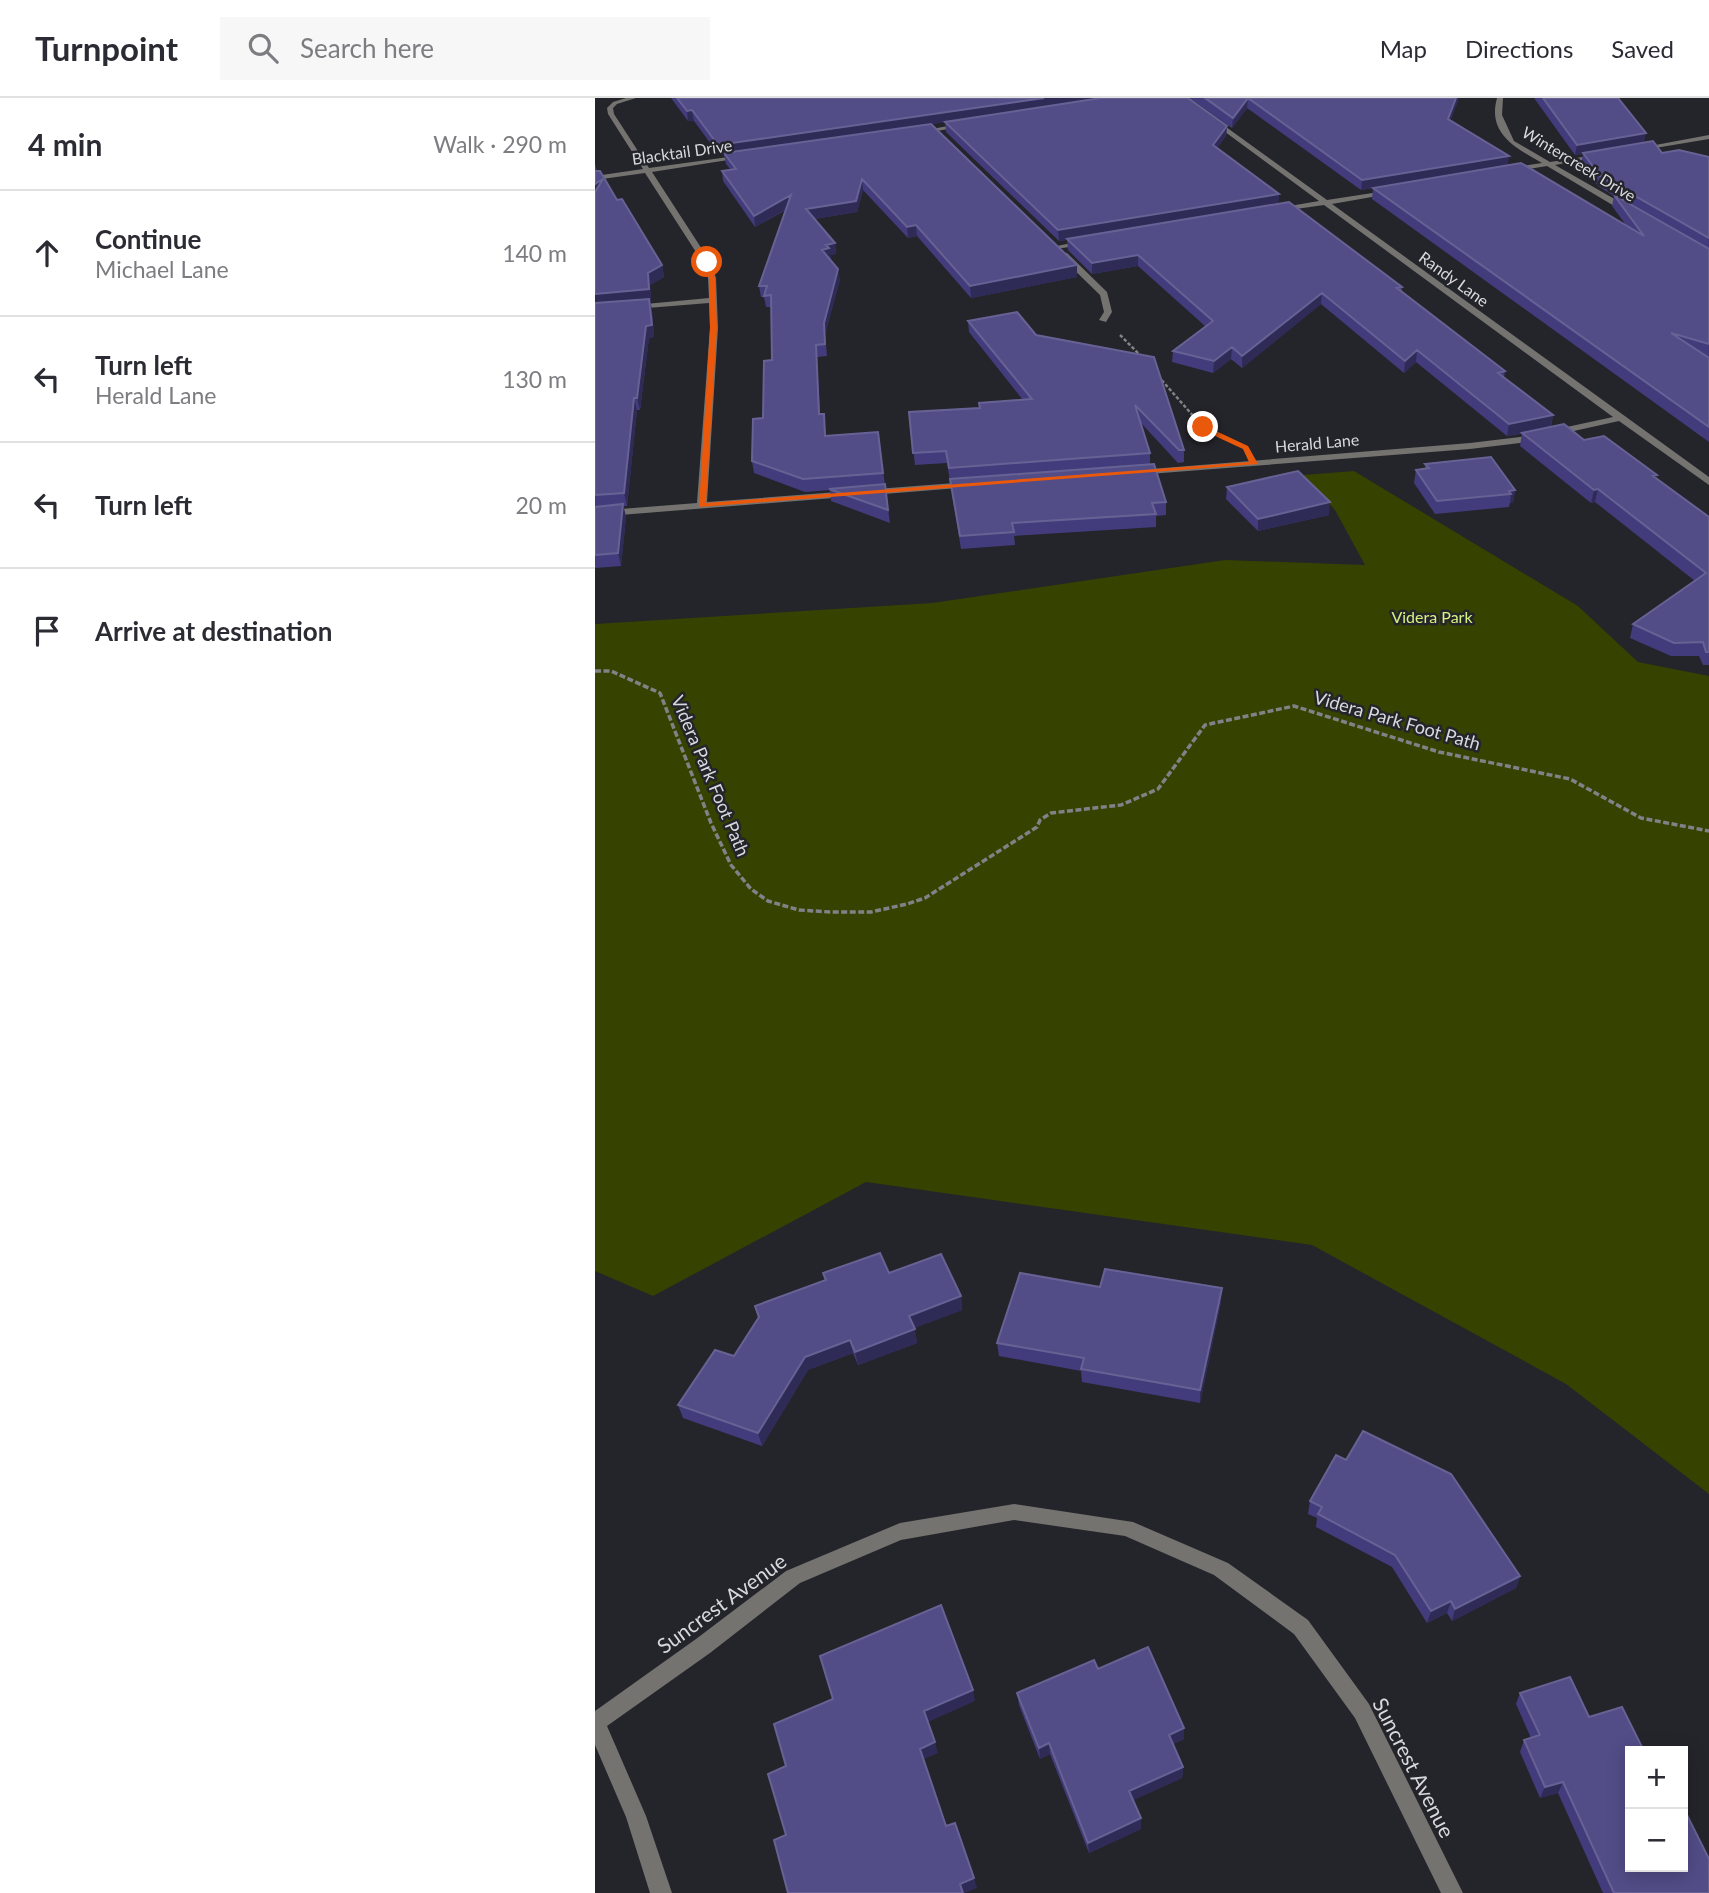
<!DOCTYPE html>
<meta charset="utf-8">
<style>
body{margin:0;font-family:Lato,sans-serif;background:#f7f7f7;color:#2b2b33}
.controls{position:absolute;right:21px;bottom:21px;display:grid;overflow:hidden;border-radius:0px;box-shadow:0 4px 18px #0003}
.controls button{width:63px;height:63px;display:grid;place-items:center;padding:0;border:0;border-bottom:2px solid #e1e1e2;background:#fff;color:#2b2b33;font:35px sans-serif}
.stop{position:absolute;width:21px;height:21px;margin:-16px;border:5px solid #ea580c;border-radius:50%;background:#fff}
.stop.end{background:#ea580c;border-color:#fff;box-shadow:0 2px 7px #0008}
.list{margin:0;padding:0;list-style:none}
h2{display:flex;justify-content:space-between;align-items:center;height:91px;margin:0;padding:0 28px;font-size:30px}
h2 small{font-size:23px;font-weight:400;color:#7c7c81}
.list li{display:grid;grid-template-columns:46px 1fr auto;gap:21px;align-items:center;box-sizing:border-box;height:126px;padding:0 28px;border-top:2px solid #e1e1e2}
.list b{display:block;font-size:26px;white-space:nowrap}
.list p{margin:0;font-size:23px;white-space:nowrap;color:#7c7c81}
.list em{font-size:23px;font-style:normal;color:#7c7c81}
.icon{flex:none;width:38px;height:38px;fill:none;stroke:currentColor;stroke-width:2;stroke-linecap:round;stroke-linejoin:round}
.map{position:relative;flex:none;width:1114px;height:1795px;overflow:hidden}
header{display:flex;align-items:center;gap:42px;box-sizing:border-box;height:98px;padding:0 35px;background:#fff;border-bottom:2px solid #e1e1e2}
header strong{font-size:33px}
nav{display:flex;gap:38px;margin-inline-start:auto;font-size:24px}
.search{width:490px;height:63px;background:#f7f7f7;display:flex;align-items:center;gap:18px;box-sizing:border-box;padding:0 24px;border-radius:0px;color:#7c7c81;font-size:26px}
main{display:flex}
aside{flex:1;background:#fff}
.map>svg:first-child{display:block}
.green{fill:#354200}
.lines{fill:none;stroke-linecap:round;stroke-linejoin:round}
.path-far1{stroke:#818187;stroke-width:2.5;stroke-dasharray:3.5 2;stroke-linecap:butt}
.path{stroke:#818187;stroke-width:3.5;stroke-dasharray:6 2.5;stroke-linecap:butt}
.minor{fill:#747370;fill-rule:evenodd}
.wall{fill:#423c7c}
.shaded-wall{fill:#2f2b57}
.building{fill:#524d87;stroke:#676294;stroke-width:2}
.route{fill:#ea580c}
.labels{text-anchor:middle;stroke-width:5;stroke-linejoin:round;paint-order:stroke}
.far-street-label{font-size:16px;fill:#d8d8dd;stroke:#24242b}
.far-park-label{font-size:16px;fill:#d5f281;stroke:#24242b}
.street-label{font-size:18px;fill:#d8d8dd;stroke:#24242b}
.near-street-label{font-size:21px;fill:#d8d8dd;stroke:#24242b}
</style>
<header>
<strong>Turnpoint</strong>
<div class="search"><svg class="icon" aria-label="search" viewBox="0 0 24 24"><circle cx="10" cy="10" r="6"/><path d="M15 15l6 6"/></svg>Search here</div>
<nav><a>Map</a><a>Directions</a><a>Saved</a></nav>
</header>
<main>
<aside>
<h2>4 min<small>Walk · 290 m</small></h2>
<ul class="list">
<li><svg class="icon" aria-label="ahead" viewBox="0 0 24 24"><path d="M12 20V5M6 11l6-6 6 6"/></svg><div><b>Continue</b><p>Michael Lane</p></div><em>140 m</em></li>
<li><svg class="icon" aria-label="left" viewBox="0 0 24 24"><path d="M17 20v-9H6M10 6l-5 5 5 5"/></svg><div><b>Turn left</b><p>Herald Lane</p></div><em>130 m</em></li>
<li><svg class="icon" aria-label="left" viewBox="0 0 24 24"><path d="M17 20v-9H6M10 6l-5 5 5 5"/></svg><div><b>Turn left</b></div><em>20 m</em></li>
<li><svg class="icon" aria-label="arrive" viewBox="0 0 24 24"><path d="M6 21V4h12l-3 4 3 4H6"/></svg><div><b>Arrive at destination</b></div></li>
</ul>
</aside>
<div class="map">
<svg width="1114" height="1795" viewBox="0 0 1114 1795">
<rect width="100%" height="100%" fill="#24242b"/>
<path class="green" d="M759,373L983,508L1043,564L1114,578V1396L971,1286L717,1147L271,1084L58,1198L0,1173V526L337,505L630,462L770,467L740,412L708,377Z"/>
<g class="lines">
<path class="path-far1" d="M525,237L548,260
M563,278L608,329L633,341"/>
<path class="path" d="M0,573H16L65,595L116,725L136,767L156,791L173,803L204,812L235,814H276L312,806L330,800L442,729L445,722L456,715L526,707L563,691L610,627L699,608L844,654L975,681L1046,720L1114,733"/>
<path class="minor" d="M31,0H41L22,6L18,10L19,16L54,70L148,57L152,59L57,74L116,165L121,180L123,230L112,404L373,384L378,387L376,389L0,419V413L102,405L115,230L114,205L40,211L36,209L40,207L114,200L113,180L108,165L50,75L0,82V78L48,71L13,16L12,10L18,4Z
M584,0H591L732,102L797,92L798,94L794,96L737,106L1114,379V387L1024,323L925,345L875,351L541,377V373L544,372L875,345L925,339L1018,319L729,107L680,114V110H683L724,103Z
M902,0H908L907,17L919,43L955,64L1007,56L1005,59L960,67L1037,111V115H1031L952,68L915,74V70L947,65C921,50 892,36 902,0Z
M369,25L371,28L324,36L321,34Z
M1114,37V41L1042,53L1039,51Z
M491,142L495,144L494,146L461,151L457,149Z
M466,155H472L512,194L517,214L511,224L504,222L509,214L505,197L466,159Z
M419,1406L538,1424L633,1465L713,1522L774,1606L868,1795H846L760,1620L699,1536L619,1477L530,1438L419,1422L306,1442L205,1485L115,1555L12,1628L51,1718L77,1795H55L31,1719L0,1647V1613L101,1541L191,1473L305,1425Z"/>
</g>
<path class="wall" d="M76,0H593L632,28L631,38L622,50L684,96L683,105L807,189V194L910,273L909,280L958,317L956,329L989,342L1061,380L1114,419V567H1108L1104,558H1076L1035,540L1038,526L1100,483L1000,404L996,405L925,348L927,335H930L912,338L821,264L809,275L726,206L647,270L636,261L618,275L577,264L578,253L610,228L543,168L497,176L473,152L472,142L464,143L351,34L350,24L337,26L482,167V179L376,200L322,138L313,140L268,92L262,114L219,121L240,145L241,156L235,157L236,162L245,182L230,236L232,258L222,259L225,316H229L231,338L283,334L295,425L236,403L235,392L210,394L159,375L157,363L168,320L177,262V209H171L169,199H166L164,188L191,112L160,129L128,83L127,73L135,71L131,66L129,56L124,57L99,23H93Z
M595,0H864L855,23L913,67L1031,127L1017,108L1019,98L1003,88L986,65L988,56L980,57L939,0H1023L1049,45L1067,55L1114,59V259L1111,258L1114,260V344L777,101L778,90L766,92L652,10L637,30Z
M0,66L2,73L67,167L69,179L55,187L56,202L55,203L57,212L59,239L54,240L45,312H42L32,408H28L31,419L26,468L0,470Z
M373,223L441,237L559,259L589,352V364L583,365L546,325L555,355V366L571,404V417L561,418V429L419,438L420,447L366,451L352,365L320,367L314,314L384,310L428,302L374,234Z
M830,366L920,392L918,405H915L914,409L840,416L819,385L821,372L830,371Z
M632,389L734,417L663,433L631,401Z
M228,1175H294L366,1198L367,1212L319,1230L322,1245L263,1267L258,1255L213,1272L167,1348L88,1320L83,1307L139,1258L163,1220L160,1208L230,1183Z
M505,1189L626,1204L605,1305L487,1284L486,1273L404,1258L402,1245Z
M715,1403L925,1478L921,1490L857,1523L852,1515L832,1525L797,1469L721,1429L722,1420L713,1416Z
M503,1571L589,1630V1641L578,1646L588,1669L587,1680L538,1702L546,1731L494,1755L455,1656L445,1661L424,1607L422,1595Z
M925,1595L994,1619L1114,1795H1008L963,1695L945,1700L925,1654L929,1642L936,1640L921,1606Z"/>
<path class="shaded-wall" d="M449,0H519L124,57L123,47Z
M653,0L652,10L637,30L638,20Z
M861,0H864L852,32L853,21Z
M97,12L99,23H93L92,13Z
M632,28L631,38L617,57L618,47Z
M1051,35L1049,45L980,57L982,47Z
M914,58L913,68L766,92L767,82Z
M8,81L0,99V86Z
M267,81L268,92L262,114L213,122L211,111Z
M684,96L683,107L464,143L463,132Z
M196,97L197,108L160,129L159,118Z
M321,127L322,138L313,140L312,129Z
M240,145L241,156L235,157L236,162L227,152L231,147Z
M543,157V168L497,176V165Z
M67,167L69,179L55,187L56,202L55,203L57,212L59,239L54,240L45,312L42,300L0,207V196L53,175Z
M482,167V179L376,200L375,188Z
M243,171L245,182L230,236L232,258L229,225Z
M727,195L726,206L647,270V258Z
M221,247L222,259L225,328L224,316Z
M637,249L636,261L618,275L619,263Z
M822,252L821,264L809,275L810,263Z
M39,300L42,312L32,408L29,395Z
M958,317L955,330L912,338L914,326Z
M1003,391L1000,404L996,405L999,392Z
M920,392L918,405H915L916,396L914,393Z
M735,404L734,417L663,433V421Z
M28,406L31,419L26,468L23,455Z
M627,1190L626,1204L605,1305V1292Z
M366,1198L367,1212L317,1231L314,1218Z
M320,1231L322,1245L263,1267L260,1254Z
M255,1242L258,1255L213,1272L167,1348L163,1335L210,1259Z
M925,1478L921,1490L857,1523L860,1511Z
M856,1503L852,1515L832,1525L836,1513Z
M378,1592L380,1603L331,1625L329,1613Z
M589,1630V1641L573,1648L574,1637Z
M340,1644L343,1655L327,1662L325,1651Z
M454,1645L455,1656L445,1661L444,1650Z
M588,1669L587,1680L534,1704V1693Z
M968,1684L963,1695L945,1700L950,1689Z
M546,1720V1731L494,1755L493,1745Z
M379,1780L382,1790L370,1795H368L365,1786Z"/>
<path class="building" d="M82,0H449L123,47L97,12L92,13Z
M506,0H593L632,28L618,47L684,96L463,132L350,24Z
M610,0H653L638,20Z
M653,0H861L853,21L914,58L767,82Z
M948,0H1023L1051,35L982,47Z
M336,26L482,167L375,188L321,127L312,129L267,81L261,103L211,111L240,145L231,147L234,150L227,152L243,171L229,225L230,246L221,247L224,316H229L230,338L283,334L288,375L208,381L157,363L158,321L168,320L169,263L177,262L176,197L169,198L172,188H164L196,97L159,118L127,73L141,71L129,55Z
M1058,43L1067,55L1084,52L1114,59V140L1005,78L988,55Z
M926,65L1049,138L1019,97L1114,151V246L1076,235L1114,260V329L778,90Z
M0,73H5L22,102L27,101L67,167L53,175L54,191L0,196V94L8,81L0,86Z
M694,104L807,189L802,190L910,273L903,275L958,317L914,326L822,252L810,263L727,195L647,258L637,249L619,263L578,253L618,223L543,157L497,165L472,141Z
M54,201L57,227L51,228L42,300H39L29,395L0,397V205Z
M422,214L441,237L559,259L589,352H584L540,307L555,355L354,370L351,353L318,355L314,314L385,310L384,305L437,301L373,223Z
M969,326L989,342L1009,338L1062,377L1058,378L1114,419V554H1111L1108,544L1079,545L1038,526L1111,475L1003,391L999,392L927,335Z
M896,359L920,392L914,393L916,396L842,403L821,372L834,370L830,366Z
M559,366L571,404L557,405L561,416L417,425L419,434L365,438L355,381Z
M703,373L735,404L663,421L632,389Z
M290,386L293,412L234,391Z
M28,406L23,455L0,457V409Z
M285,1155L294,1175L346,1156L366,1198L314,1218L320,1231L260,1254L255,1242L210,1259L163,1335L83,1307L120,1252L139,1258L164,1219L160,1208L231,1182L228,1175Z
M510,1171L627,1190L605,1292L486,1271L489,1260L402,1245L425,1175L505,1189Z
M768,1333L856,1376L925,1478L860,1511L856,1503L836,1513L800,1457L723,1416L727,1409L715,1403L741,1357L751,1362Z
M346,1507L378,1592L329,1613L340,1644L325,1651L351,1728L360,1725L379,1780L365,1786L368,1795H193L179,1742L191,1737L173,1676L191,1668L179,1626L238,1601L225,1558Z
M553,1549L589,1630L574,1637L588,1669L534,1693L546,1720L493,1745L454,1645L444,1650L422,1595L499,1562L503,1571Z
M975,1579L994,1619L1027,1609L1049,1653H1035V1769H1088V1709L1114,1761V1795H1019L968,1684L950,1689L929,1642L945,1637L925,1595Z"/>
<path class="route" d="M110,163L115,164L120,180L122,230L111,405L654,364L648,351L605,331L608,327L653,348L663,366L104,409L115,230L114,180Z"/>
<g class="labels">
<g class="far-street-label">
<text transform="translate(87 54) rotate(-8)" y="6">Blacktail Drive</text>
<text transform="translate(984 66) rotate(31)" y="6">Wintercreek Drive</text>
<text transform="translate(859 181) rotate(36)" y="6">Randy Lane</text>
<text transform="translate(722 345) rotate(-5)" y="6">Herald Lane</text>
</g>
<g class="far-park-label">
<text x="837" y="525">Videra Park</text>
</g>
<g class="street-label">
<text transform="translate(802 623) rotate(16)" y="6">Videra Park Foot Path</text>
<text transform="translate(115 678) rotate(67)" y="6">Videra Park Foot Path</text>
</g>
<g class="near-street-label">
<text transform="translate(127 1506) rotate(-36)" y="7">Suncrest Avenue</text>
<text transform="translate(818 1670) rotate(63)" y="7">Suncrest Avenue</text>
</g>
</g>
</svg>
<div class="controls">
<button>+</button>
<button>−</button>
</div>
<div class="stop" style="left:112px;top:164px"></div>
<div class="stop end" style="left:608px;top:329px"></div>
</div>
</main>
